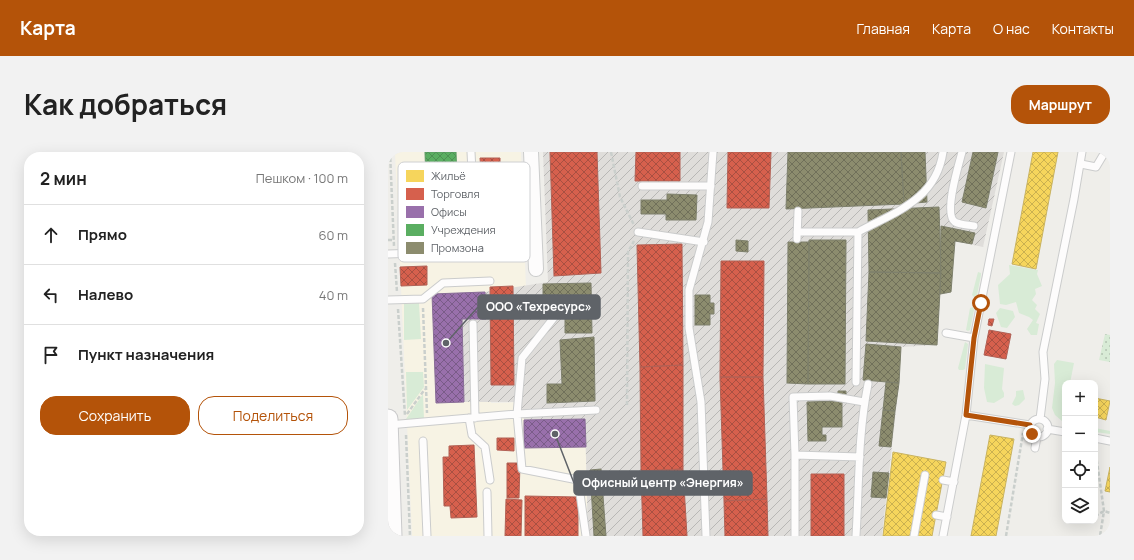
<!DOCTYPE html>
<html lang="ru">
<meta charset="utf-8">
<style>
body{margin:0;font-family:Manrope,sans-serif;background:#f2f2f2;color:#222}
.controls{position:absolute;right:12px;bottom:12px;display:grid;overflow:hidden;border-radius:8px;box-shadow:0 4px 16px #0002}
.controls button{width:36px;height:36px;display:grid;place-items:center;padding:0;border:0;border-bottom:1px solid #e0e0e0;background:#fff;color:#222;font:20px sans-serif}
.stop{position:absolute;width:12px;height:12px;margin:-9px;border:3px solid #b45309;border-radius:50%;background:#fff}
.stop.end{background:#b45309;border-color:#fff;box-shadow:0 1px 4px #0008}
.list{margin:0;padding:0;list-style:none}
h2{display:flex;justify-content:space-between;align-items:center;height:52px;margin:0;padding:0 16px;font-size:17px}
h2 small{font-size:13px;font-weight:400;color:#767676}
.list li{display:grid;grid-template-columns:26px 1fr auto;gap:12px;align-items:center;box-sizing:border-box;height:60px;padding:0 16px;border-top:1px solid #e0e0e0}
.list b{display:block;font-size:15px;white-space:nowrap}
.list em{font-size:13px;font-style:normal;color:#767676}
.actions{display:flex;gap:8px;padding:12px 16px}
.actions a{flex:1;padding:9px 0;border:1px solid #b45309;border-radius:16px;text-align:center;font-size:14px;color:#b45309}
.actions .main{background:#b45309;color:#fff}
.icon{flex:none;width:22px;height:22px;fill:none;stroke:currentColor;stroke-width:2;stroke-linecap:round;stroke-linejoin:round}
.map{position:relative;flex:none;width:722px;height:384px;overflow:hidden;border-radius:16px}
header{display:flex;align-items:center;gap:24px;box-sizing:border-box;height:56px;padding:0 20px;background:#b45309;color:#fff}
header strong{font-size:19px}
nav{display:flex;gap:22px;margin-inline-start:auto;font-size:14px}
.intro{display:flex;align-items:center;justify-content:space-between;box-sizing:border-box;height:96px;padding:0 24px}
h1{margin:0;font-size:28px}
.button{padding:10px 18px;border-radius:16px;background:#b45309;color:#fff;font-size:14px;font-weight:700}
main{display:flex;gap:24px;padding:0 24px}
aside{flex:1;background:#fff;border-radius:16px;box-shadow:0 4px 16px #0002}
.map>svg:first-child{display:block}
.commercial{fill:#f7f3e4}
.industrial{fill:url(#industrial-furrows)}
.grass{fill:#d8ebd6}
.park{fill:url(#park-dots)}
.homes{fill:url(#homes-cross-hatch);stroke:#c9b360}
.shops{fill:url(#shops-cross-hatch);stroke:#b26155}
.offices{fill:url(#offices-cross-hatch);stroke:#886c97}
.public{fill:url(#public-cross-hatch);stroke:#5c9863}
.industry{fill:url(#industry-cross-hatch);stroke:#7e806c}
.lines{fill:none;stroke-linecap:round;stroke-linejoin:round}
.service-casing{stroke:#cbcccc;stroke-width:9}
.minor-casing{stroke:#cbcccc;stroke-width:16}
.secondary-casing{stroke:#cacacb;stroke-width:21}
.path{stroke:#cacfcc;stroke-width:2.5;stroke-dasharray:4 2;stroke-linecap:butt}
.service{stroke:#fdfcfc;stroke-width:7}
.minor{stroke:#fdfcfc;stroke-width:14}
.secondary{stroke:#fdfcfc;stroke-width:19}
.route{stroke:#b45309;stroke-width:5}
.key{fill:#fff;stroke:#cfd0d2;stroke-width:1}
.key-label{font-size:11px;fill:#5f6368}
.leader{fill:none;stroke:#5f6368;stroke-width:1.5}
.callout-dot{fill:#5f6368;stroke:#fff;stroke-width:1.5}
.callout{fill:#5f6368;stroke:#5f6368;stroke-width:1.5}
.callout-label{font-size:12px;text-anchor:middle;font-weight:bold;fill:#fff}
</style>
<header>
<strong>Карта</strong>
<nav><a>Главная</a><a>Карта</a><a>О нас</a><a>Контакты</a></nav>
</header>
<div class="intro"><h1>Как добраться</h1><a class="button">Маршрут</a></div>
<main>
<aside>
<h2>2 мин<small>Пешком · 100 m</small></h2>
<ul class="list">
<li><svg class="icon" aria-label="ahead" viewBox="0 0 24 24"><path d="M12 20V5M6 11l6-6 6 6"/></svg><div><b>Прямо</b></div><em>60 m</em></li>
<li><svg class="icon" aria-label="left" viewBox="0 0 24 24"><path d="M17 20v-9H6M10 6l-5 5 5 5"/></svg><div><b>Налево</b></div><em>40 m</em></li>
<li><svg class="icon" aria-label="arrive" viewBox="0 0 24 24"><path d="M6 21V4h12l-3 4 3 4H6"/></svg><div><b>Пункт назначения</b></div></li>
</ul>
<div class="actions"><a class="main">Сохранить</a><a>Поделиться</a></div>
</aside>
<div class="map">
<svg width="722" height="384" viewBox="0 0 722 384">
<defs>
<pattern id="industrial-furrows" width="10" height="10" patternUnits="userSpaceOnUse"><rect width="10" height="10" fill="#dfddda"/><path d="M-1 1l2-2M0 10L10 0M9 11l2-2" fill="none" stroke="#b8b7b5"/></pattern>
<pattern id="park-dots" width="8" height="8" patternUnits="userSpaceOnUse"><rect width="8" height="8" fill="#d8ebd6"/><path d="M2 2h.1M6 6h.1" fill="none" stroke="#b2c2b1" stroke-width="1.8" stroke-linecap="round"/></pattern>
<pattern id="homes-cross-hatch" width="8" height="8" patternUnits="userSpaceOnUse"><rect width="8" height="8" fill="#f6d55c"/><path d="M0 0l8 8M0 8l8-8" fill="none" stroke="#cab050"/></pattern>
<pattern id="shops-cross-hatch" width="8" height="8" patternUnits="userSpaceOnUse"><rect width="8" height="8" fill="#d6604d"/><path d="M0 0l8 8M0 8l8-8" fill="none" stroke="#a85042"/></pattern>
<pattern id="offices-cross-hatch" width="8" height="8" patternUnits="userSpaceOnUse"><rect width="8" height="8" fill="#9970ab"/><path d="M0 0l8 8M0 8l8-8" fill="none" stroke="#7a5c88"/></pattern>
<pattern id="public-cross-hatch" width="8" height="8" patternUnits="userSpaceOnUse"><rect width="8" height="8" fill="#5aae61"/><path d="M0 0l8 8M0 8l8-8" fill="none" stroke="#4e9154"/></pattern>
<pattern id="industry-cross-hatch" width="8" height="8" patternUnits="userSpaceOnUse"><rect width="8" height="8" fill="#8c8c6e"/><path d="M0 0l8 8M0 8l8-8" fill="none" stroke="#70705a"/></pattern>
</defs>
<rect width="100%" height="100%" fill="#efeeea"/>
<path class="commercial" d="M7,0H133L138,137L99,140L103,251L134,250L136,268L197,267L200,384H24Z"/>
<path class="industrial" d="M155,0H616L595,95L567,89L563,140L552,143L549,193L513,195L511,231L494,384H200L197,267L136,268L133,250H76L74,167L98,166L97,140L160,130Z"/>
<path class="grass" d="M621,113L650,118L649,122L654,134L647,137L648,142L644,148L649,153L647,157L652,162L648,171L651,172L649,183H643L639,177L645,168L641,165L631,161L628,150L618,153L612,152L610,133L622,122Z
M590,120L593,121V123L589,143L586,145L584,143Z
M31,151L33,187L16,188V152Z
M585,155L586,158L582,178L580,179L578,178L582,156Z
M612,156L625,159L627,165L619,176L613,175L608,161Z
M577,190L580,192L577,217L575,218H571L570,216Z
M669,208L686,211L682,231H677V255L674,269L667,263L664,256L667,231L666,212Z
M597,212L616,216L614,237L616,241V245L606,251L599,250L596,236Z
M18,220H35L36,235L19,258Z
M635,238L637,247L631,253L627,254L624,252L628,244V239Z
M35,242L36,267H18Z
M707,276L722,279V282L707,280Z"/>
<path class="park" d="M717,182L722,183V210L711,208Z"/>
<path class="homes" d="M645,0H670L648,117L624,112Z
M707,246L722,249L718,268L707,265Z
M602,283L626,287L608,384H583Z
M505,300L558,310L544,384H495Z
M722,315V340L717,339Z"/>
<path class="shops" d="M162,0H209L213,121L166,124Z
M248,0H292V29H247Z
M340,0H383L381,56H339Z
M92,6H112V18L93,19Z
M294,92L295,213L252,215L249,93Z
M333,109H376L375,225H332Z
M39,114V133L13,134L12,115Z
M125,134L126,233H103L102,135Z
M601,167H606L604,174L600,173Z
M601,178L623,182L618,207L596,203Z
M295,213V317L253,319L252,215Z
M332,225H375L379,347L336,349Z
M109,286H126V299L109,298Z
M86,293L89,365L63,366L62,354H56L55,305H61V294Z
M119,311H132L131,346H119Z
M295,317L299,384H255L253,319Z
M423,322H456V384H423Z
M137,344L190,345V384H137Z
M118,347L134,348L133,384H117Z
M379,347L380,384H337L336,349Z"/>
<path class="offices" d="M97,140L98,167H74L76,250L48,251L44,142Z
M197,267L198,295L136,296V268Z"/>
<path class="public" d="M37,0H68L71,88L40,89Z"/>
<path class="industry" d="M400,0H513L516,52L398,57Z
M513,0H537L539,50L516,52Z
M585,0H610L598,56L574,50Z
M279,42L309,43L308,68H278V62H253V48H279Z
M551,55L553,121L481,120L480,58Z
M553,74L587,81L584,92L567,89L563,140L552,142Z
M348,88L360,89V100L348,99Z
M421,88H458L457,232H420Z
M400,90H421L420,232L399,231Z
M481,120L553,121L549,193L478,189Z
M203,131L204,181H177V150H155V132Z
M307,143H322V151H326V162H322V173H307Z
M206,185L207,249L159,251V232H174L172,188Z
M478,192L513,195L511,231L475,228Z
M498,230L511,231L507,259L495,258Z
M450,239H458V244H450Z
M454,249V275H434V283H438V289H420L419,250Z
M495,258L507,259L503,295L491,294Z
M213,317L218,384H206L202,318Z
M485,320L501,321L498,346L483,345Z"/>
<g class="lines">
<defs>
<path id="service" d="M574,0C571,12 555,62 567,70C572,73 580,73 586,74
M693,12L708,15L717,0
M254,34H323
M27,44L31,101
M250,80L316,90
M409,80H470L468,230
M470,80C507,60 548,48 555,0
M409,87L410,59
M0,102L88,99L83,0
M0,148L35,147L55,131L102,129
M168,163L134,206L129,262L134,317L190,328L198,384
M85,172L87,266
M558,181L586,186
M578,263L642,273
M81,266L84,283L97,295L102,328
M652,267L657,227L655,200L686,47L694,0
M642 276a9 9 0 1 1 18 0a9 9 0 1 1-18 0Z
M0,273L129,262L208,258
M659,277L677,280
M707,286L722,289
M35,289L39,384
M647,296L649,285
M407,303L405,245L442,244L476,250
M555,328L566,330
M99,340L100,384
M548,363L559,365
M318,384L313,250L301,176V138L320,70L325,0
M407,384V303L472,305
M468,384C471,334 470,282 480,232
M526,384L537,323
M555,384L578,263L586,186L623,0"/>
<path id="minor" d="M143,0L148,117"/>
<path id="secondary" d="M0,267L4,384"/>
</defs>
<use href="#service" class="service-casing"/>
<use href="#minor" class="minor-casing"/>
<use href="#secondary" class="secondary-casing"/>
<path class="path" d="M2,0L6,94
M223,0L232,45L246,73
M0,88H6
M7,111L9,140
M35,156L39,261
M10,157L17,264
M239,253L240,100L246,89
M19,262L37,237
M18,283L22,384
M707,296L716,359L712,384
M707,364L716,359L722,361
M618,384L635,281"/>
<use href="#service" class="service"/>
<use href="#minor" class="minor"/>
<use href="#secondary" class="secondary"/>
</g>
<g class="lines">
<path class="route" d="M593,151L586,186L578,263L642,273L644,282"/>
</g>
<rect x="10" y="10" width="132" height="100" rx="6" class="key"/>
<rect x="18" y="18" width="18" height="12" fill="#f6d55c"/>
<rect x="18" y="36" width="18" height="12" fill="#d6604d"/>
<rect x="18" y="54" width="18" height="12" fill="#9970ab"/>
<rect x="18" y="72" width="18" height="12" fill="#5aae61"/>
<rect x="18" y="90" width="18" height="12" fill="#8c8c6e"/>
<g class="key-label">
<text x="43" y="28">Жильё</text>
<text x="43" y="46">Торговля</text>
<text x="43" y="64">Офисы</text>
<text x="43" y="82">Учреждения</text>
<text x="43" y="100">Промзона</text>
</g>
<path class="leader" d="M58 191L90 155M167 282L186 331"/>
<g class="callout-dot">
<circle cx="58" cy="191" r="4"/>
<circle cx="167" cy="282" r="4"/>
</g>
<g class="callout">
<rect x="90" y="143" width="122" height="24" rx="4"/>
<rect x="186" y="319" width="178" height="24" rx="4"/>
</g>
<g class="callout-label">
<text x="151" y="159">ООО «Техресурс»</text>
<text x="275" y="335">Офисный центр «Энергия»</text>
</g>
</svg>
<div class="controls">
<button>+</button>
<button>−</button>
<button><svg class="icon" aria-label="locate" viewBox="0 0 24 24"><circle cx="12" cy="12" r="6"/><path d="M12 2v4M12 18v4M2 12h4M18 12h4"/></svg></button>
<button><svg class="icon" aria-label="layers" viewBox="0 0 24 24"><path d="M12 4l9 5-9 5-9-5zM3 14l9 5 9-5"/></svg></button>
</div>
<div class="stop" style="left:593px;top:151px"></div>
<div class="stop end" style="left:644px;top:282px"></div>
</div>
</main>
